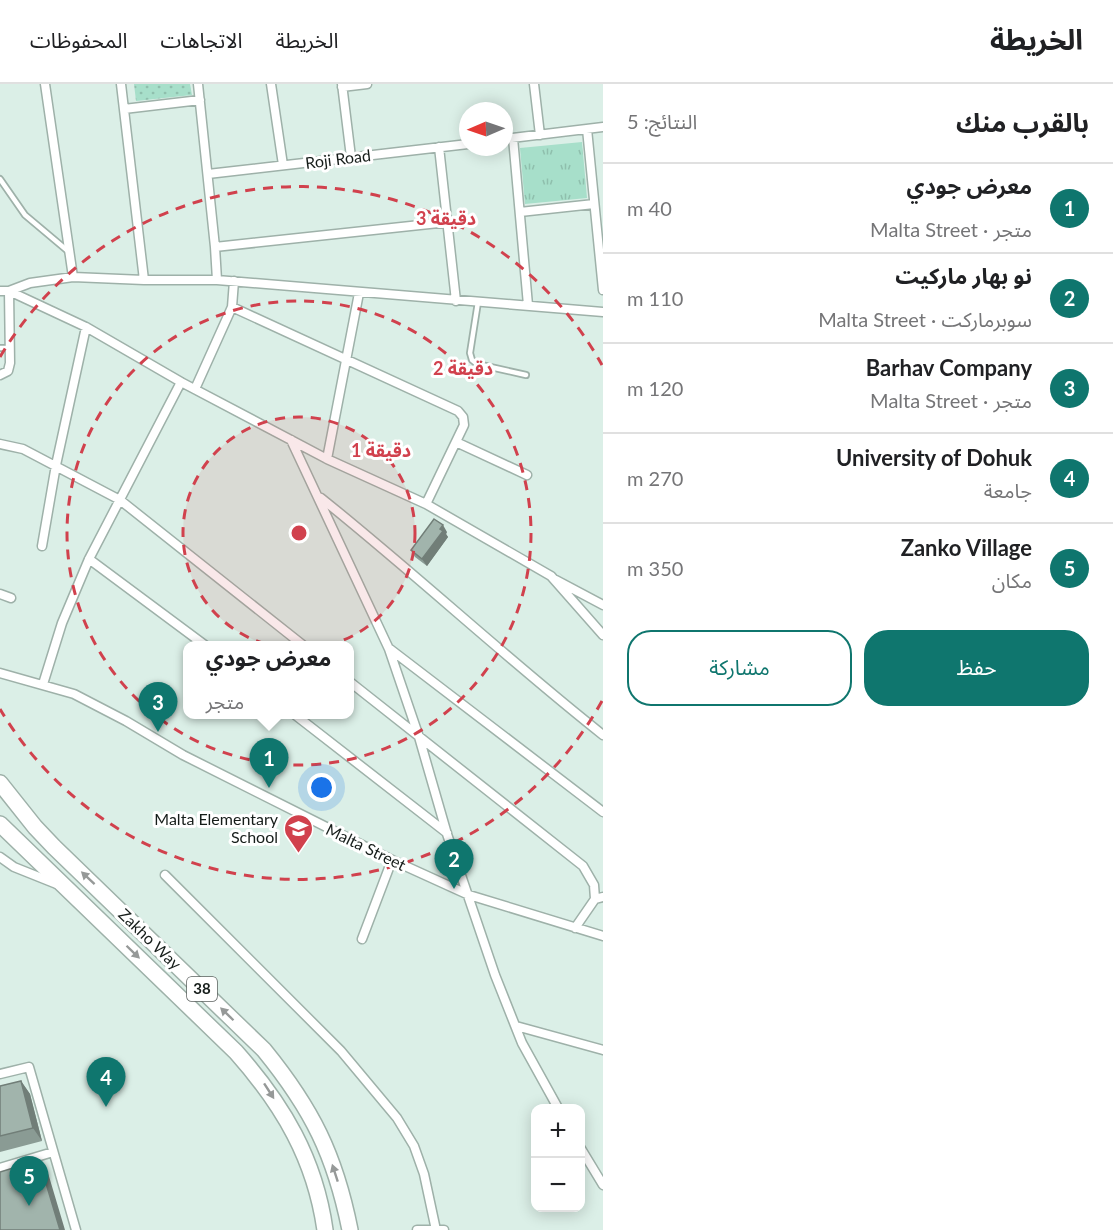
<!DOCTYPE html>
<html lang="ar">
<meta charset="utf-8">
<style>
body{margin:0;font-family:Lato,"Noto Sans Arabic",sans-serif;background:#f2f2f2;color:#202124;direction:rtl}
.controls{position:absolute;right:18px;bottom:18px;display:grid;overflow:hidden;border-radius:12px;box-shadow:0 3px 15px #0003}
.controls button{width:54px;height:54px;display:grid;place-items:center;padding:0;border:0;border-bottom:2px solid #e0e0e0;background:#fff;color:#202124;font:30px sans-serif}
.compass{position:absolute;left:459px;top:18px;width:54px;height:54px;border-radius:50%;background:#fff;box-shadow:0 3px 15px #0003;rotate:268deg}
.you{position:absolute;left:322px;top:704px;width:21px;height:21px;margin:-15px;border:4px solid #fff;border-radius:50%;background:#1a73e8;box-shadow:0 0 0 9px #1a73e833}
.badge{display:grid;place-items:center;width:39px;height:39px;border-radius:50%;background:#0f766e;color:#fff;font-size:20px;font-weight:700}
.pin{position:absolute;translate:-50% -50px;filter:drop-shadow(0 2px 3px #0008)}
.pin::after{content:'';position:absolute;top:32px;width:21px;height:18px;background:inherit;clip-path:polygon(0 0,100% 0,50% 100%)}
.popup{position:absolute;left:183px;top:557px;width:171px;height:78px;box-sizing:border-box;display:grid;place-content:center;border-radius:12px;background:#fff;filter:drop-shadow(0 2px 4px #0005);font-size:20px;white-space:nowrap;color:#757577}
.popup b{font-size:22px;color:#202124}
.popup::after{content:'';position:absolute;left:50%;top:100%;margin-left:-12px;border:12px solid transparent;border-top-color:#fff}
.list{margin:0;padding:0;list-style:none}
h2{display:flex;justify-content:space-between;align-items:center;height:78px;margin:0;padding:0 24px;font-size:26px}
h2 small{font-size:20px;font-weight:400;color:#757577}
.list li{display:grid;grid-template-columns:39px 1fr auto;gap:18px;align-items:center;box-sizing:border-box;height:90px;padding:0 24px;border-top:2px solid #e0e0e0}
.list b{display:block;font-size:22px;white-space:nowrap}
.list p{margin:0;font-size:20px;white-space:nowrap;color:#757577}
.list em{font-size:20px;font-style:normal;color:#757577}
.actions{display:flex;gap:12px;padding:18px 24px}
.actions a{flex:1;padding:14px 0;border:2px solid #0f766e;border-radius:24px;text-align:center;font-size:21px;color:#0f766e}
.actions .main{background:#0f766e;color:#fff}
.map{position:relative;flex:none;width:603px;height:1146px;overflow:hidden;direction:ltr}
header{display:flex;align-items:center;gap:36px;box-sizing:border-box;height:84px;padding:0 30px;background:#fff;border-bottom:2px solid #e0e0e0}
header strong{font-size:28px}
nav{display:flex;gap:33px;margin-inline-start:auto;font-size:21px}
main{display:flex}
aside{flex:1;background:#fff}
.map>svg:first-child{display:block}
.grass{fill:url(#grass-dots)}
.park{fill:url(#park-tufts)}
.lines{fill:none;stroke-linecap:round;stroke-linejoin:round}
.lane-casing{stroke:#9eb1a9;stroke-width:8}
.street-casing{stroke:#9eb1a9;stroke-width:11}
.highway-casing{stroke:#9eb1a9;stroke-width:18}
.lane{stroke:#fff;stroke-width:4.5}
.street{stroke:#fff;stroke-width:8}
.highway{stroke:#fff;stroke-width:15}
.wall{fill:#8a9b94}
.shaded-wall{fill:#717e78}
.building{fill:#a1b4ac;stroke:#717e78;stroke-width:1.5}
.oneway{fill:#969998}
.ring{fill:none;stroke:#d1414d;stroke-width:3;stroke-dasharray:10 8}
.labels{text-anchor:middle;stroke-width:6;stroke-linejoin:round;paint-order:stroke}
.shield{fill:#fff;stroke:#5c615f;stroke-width:1.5}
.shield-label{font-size:15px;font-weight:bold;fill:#161d1a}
.street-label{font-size:16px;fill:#161d1a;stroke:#fff}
.poi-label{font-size:16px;fill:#161d1a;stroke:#fff;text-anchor:end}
.centre{fill:#d1414d;stroke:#fff;stroke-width:3}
.ring-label{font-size:18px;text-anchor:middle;font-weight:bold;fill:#d1414d;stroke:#fff;stroke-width:6;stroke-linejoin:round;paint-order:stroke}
</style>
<header>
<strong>الخريطة</strong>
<nav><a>الخريطة</a><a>الاتجاهات</a><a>المحفوظات</a></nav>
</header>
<main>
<aside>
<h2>بالقرب منك<small>النتائج: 5</small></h2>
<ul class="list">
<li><span class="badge">1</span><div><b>معرض جودي</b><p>متجر · Malta Street</p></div><em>40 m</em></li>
<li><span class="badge">2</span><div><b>نو بهار ماركيت</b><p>سوبرماركت · Malta Street</p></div><em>110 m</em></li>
<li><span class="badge">3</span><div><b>Barhav Company</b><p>متجر · Malta Street</p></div><em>120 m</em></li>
<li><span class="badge">4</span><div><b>University of Dohuk</b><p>جامعة</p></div><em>270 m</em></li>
<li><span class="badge">5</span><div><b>Zanko Village</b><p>مكان</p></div><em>350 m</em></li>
</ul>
<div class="actions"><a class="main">حفظ</a><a>مشاركة</a></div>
</aside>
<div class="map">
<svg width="603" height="1146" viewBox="0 0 603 1146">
<defs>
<pattern id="grass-dots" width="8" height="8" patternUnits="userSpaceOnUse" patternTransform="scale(1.5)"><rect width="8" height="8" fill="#a7dfca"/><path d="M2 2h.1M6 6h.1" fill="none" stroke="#8fbfad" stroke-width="1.8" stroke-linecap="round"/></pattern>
<pattern id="park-tufts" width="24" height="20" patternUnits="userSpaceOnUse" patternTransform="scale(1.5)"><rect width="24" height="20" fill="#a7dfca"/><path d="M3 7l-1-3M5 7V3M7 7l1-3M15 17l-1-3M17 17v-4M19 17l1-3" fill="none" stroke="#8fbfad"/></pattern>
</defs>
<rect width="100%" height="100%" fill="#dbefe7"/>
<path class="grass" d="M134,0H190L192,11L136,17Z"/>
<path class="park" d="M582,58L587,114L525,120L520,64Z"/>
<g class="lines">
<defs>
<path id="lane" d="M0,95L25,131L69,168
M478,218L470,269L472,276L477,280L526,291
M0,264H10"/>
<path id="street" d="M45,0L73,193
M121,0L144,196
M198,0L215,163L217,196
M271,0L283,81
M342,0L351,73
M534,0L540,51
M342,3L367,0
M124,25L200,16
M587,45L603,206
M513,54L528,221
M504,55L603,43
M439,63L456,217
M208,90L468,60
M520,128L594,120
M215,163L448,138
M0,207H9L86,243L181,298L327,375L426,420L551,492L603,551
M232,223L458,327L463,333L464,341L426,420
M0,291L8,287L10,279L9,207L30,199L73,193L144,196H217L603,228
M195,305L232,223L234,197
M291,356L389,565L419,653L447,750L495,891L522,959L558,1024
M456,358L527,391
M0,360L23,365L120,416L304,562
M327,375L359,209
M321,414C417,491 507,575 603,651
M42,462L56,381L86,243
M89,475L206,562
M556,496L603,521
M0,510L11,514
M390,565L603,728
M0,589L74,610L126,637L183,671L392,776L469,811L603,852
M350,598L583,782L594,801L595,815
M43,600L62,539L89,475L181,298
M294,630L447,749
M0,773L14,783L59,801
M165,791L341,967L397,1034L414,1062L424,1090L436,1146
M575,844L595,815L603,813
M362,855L392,776
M516,942L603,966
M0,990L29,983L76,1146
M580,1063L603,1101
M0,1084L53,1068
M417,1146H444"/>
<path id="highway" d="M0,699L35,743L54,763L264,966C312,1025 335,1071 350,1146
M0,740L236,968C283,1021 315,1075 325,1146"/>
</defs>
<use href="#lane" class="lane-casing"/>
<use href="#street" class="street-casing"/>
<use href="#highway" class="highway-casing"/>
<use href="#lane" class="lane"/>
<use href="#street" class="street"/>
<use href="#highway" class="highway"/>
</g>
<path class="wall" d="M447,448L446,450L448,453L427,482L415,473L411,466Z
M21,997L30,1010L42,1057L0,1068V1002Z"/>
<path class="shaded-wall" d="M443,441L447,448L446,450L448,453L427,482L422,475Z
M21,997L30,1010L42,1057L33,1044Z
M39,1076L48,1089L65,1146H60Z"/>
<path class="building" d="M434,435L443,441L440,445L443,447L422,475L411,466Z
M21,997L33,1044L0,1052V1002Z
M39,1076L60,1146H0V1088Z"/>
<defs><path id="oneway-solid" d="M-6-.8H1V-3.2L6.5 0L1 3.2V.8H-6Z" transform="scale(1.5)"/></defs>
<g class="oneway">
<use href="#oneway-solid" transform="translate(88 794) rotate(-137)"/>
<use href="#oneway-solid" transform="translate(133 868) rotate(44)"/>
<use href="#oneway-solid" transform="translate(227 930) rotate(-136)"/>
<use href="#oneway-solid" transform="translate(269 1007) rotate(57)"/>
<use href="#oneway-solid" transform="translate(335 1089) rotate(-108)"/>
</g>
<circle cx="299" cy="449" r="116" fill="#d1414d" fill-opacity=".12"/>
<g class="ring">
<circle cx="299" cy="449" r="116"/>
<circle cx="299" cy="449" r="232"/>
<path d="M602 617A347 347 0 0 1 0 625M0 273A347 347 0 0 1 602 281"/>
</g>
<defs>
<symbol id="school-pin" viewBox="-11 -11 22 30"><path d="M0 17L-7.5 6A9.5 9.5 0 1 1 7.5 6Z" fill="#d1414d" stroke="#fff"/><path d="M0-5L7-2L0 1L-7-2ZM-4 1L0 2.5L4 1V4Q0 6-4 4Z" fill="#fff"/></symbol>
</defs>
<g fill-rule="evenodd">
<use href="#school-pin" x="282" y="728" width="33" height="45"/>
</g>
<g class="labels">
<rect class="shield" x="187" y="893" width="30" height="24" rx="4.5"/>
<g class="shield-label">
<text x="202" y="910">38</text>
</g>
<g class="street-label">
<text transform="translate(338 75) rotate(-7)" y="6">Roji Road</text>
<text transform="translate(366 763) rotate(26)" y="6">Malta Street</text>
<text transform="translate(150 855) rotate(44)" y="6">Zakho Way</text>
</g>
<g class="poi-label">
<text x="278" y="741">Malta Elementary<tspan x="278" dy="18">School</tspan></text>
</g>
</g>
<circle cx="299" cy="449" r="9" class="centre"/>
<g class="ring-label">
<text x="446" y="141">3 دقيقة</text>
<text x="463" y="291">2 دقيقة</text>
<text x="381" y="373">1 دقيقة</text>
</g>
</svg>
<div class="controls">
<button>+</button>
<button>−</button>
</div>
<svg class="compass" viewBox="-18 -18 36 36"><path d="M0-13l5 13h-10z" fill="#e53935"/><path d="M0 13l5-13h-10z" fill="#757577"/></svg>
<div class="you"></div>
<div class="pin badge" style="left:269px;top:704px">1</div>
<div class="popup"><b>معرض جودي</b>متجر</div>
<div class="pin badge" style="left:454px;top:805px">2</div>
<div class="pin badge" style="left:158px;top:648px">3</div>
<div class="pin badge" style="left:106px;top:1023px">4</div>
<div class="pin badge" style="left:29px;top:1122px">5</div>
</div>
</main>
